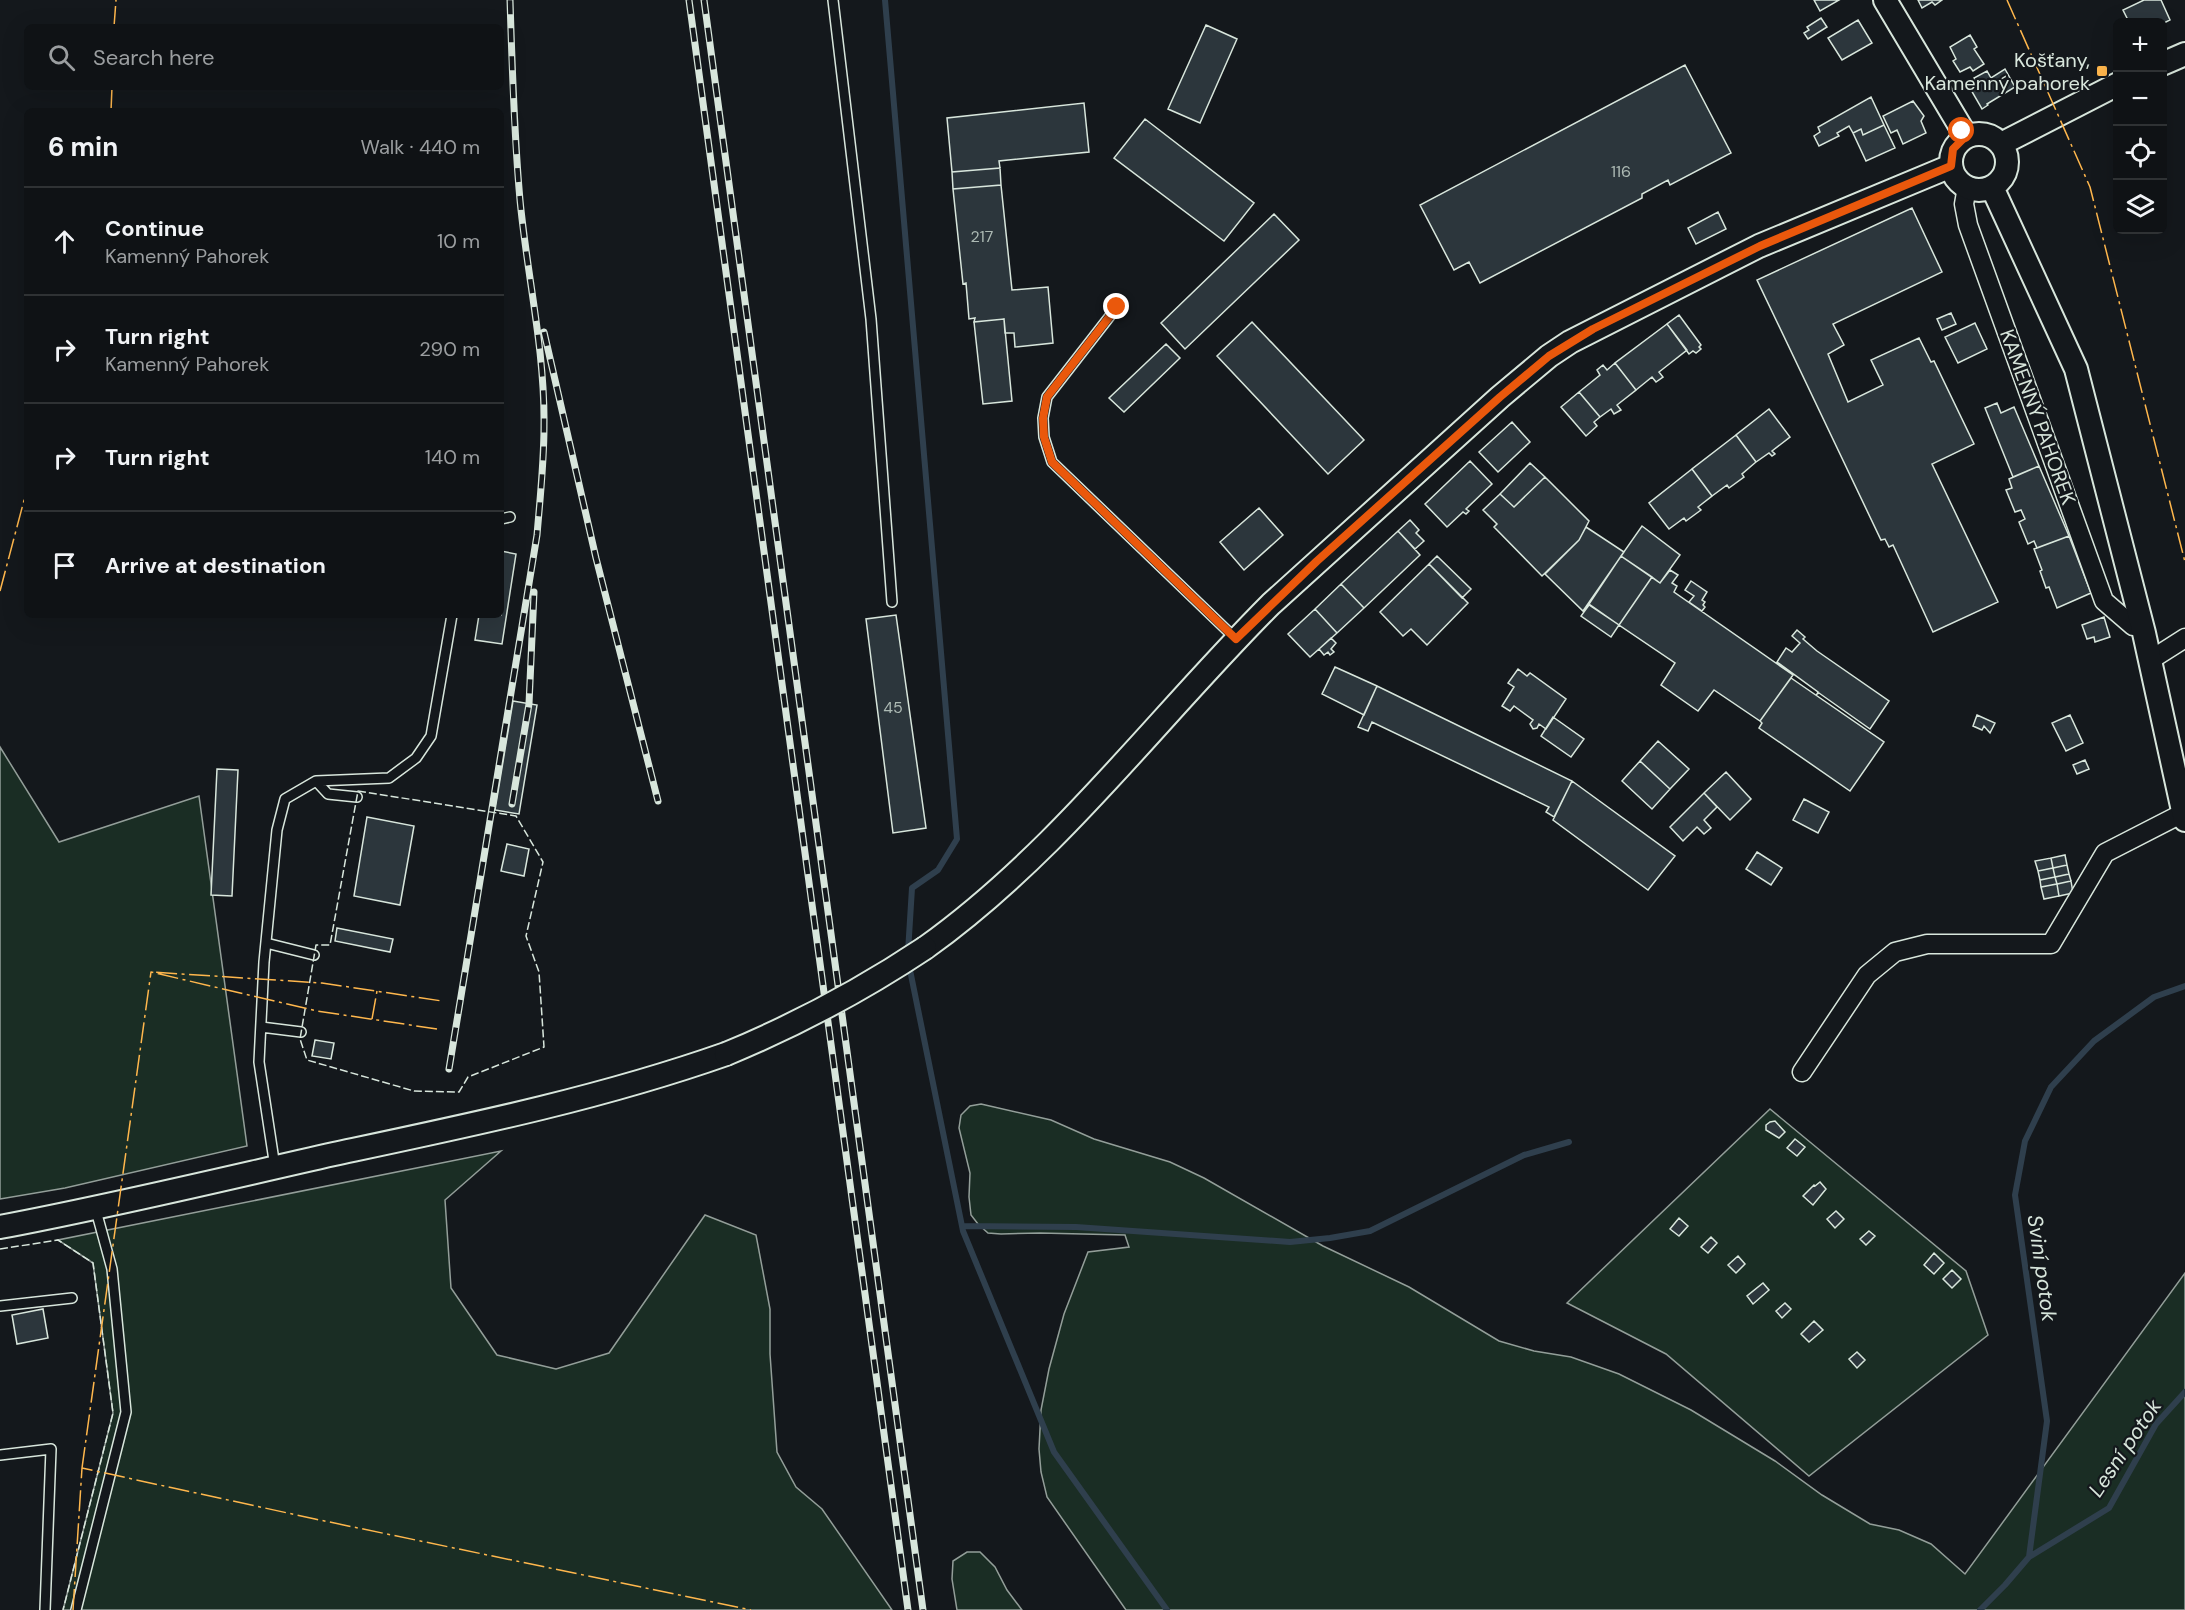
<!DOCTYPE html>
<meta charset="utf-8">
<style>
body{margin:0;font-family:"DM Sans",sans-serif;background:#181b1e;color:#f1f3f6}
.controls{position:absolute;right:18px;top:18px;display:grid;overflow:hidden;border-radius:9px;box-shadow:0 6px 24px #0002}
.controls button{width:54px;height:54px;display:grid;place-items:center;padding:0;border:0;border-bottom:2px solid #2f3234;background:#0f1215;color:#f1f3f6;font:30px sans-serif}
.stop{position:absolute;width:18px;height:18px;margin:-14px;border:4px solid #ea580c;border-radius:50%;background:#fff}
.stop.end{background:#ea580c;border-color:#fff;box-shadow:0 2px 6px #0008}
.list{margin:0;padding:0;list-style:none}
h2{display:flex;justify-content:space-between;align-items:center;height:78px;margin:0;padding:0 24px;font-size:26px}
h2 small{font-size:20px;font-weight:400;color:#9b9ea0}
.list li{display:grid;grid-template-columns:39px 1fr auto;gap:18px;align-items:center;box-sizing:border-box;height:108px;padding:0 24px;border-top:2px solid #2f3234}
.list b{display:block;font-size:22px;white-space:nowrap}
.list p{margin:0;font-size:20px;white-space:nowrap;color:#9b9ea0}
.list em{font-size:20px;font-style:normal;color:#9b9ea0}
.icon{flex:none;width:33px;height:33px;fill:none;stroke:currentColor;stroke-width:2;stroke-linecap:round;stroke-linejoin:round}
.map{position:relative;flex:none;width:2185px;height:1610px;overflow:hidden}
.search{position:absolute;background:#0f1215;box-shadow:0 6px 24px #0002;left:24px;top:24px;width:480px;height:66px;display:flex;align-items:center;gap:15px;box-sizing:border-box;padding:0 21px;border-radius:9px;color:#9b9ea0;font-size:22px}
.panel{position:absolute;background:#0f1215;box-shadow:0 6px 24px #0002;left:24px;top:108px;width:480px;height:510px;border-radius:9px}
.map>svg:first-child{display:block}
.green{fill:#1a2d24;stroke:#939e99;stroke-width:1.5}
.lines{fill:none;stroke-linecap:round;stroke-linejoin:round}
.stream{stroke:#2f3f4d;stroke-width:6}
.building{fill:#2c363c;stroke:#d8e6dc;stroke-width:1.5}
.service-casing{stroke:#d8e6dc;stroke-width:12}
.minor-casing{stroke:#d8e6dc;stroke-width:21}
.tertiary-casing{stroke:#d8e6dc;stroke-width:26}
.service{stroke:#14181c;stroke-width:9}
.minor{stroke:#14181c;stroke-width:18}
.tertiary{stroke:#14181c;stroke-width:22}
.rail-casing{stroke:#d8e6dc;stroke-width:7}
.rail{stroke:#14181c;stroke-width:4.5;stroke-dasharray:14;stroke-linecap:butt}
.tertiary-bridge-casing{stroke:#d8e6dc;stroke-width:26;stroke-linecap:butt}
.tertiary-bridge{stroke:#14181c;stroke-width:22}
.fence{stroke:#d8e6dc;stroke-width:1.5;stroke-dasharray:8 3;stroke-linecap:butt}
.power{stroke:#ffb74d;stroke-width:1.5;stroke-dasharray:21 4.5 3 4.5;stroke-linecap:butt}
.route{stroke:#ea580c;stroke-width:8}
.poi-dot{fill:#ffb74d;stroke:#14181c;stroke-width:2}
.labels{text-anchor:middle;stroke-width:4.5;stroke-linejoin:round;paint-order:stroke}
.number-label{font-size:16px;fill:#adbab4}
.poi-label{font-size:20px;fill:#d8e6dc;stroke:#14181c;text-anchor:end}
.street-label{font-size:20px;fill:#d8e6dc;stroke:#14181c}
.water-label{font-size:21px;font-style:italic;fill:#d8e6dc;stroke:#14181c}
</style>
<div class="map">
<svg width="2185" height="1610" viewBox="0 0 2185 1610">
<rect width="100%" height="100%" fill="#14181c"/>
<path class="green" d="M0,747L59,842L199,796L247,1146L65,1188L0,1199Z
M981,1104L1051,1120L1094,1139L1170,1162L1204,1178L1323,1246L1409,1287L1499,1341L1534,1351L1571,1357L1619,1374L1691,1410L1775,1461L1822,1495L1870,1524L1899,1530L1931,1544L1965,1574L2185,1273V1610H1126L1047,1497L1041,1472L1039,1449L1041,1410L1049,1369L1064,1314L1088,1252L1129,1247L1125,1235L1040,1233L1001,1234L988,1233L978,1224L971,1215L969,1197L970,1173L959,1128L961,1115L970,1106Z
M1770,1109L1966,1271L1988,1335L1809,1476L1666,1354L1567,1303Z
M501,1151L445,1200L451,1288L497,1355L556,1369L609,1353L705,1215L756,1235L770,1309V1354L777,1452L796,1487L822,1509L892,1610H63L113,1413L93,1263L58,1240Z
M967,1552H980L995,1567L1007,1590L1022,1610H957L952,1579L953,1561Z"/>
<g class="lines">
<path class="stream" d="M885,0L957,839L938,870L912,888L908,952
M909,965L963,1231L1054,1452L1167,1610
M962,1226L1076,1227L1290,1242L1330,1238L1370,1231L1524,1155L1569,1142
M2029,1557L2109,1508L2156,1424L2185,1392
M1980,1610L2005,1585L2029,1557L2047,1421L2015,1195L2025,1141L2051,1087L2094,1041L2154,997L2185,986"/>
</g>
<path class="building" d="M1814,0H1839L1820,11Z
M1918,0H1942L1935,5L1932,2L1922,8Z
M2144,0H2161L2170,20L2162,24L2129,22L2123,10Z
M1821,18L1827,27L1808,39L1804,33L1809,30L1807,27Z
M1858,20L1872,43L1842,60L1828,38Z
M1206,25L1237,39L1200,123L1168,109Z
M1970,35L1977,47L1974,49L1984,64L1973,71L1970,67L1960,72L1953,61L1956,59L1950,47Z
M1685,65L1731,153L1670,185L1668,180L1642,194V198L1480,283L1469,262L1454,270L1420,205Z
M2005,69L2015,87L1987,104L1988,105L1982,109L1971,90L1978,85L1974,78L1987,71L1991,78Z
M1871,97L1884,125L1863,135L1861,129L1853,133L1849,126L1837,133L1839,136L1819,146L1814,136L1820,132L1818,127Z
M1913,101L1924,116L1921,121L1926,133L1903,144L1897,130L1891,133L1883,116Z
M1084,103L1089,152L999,161L1000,168L952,172L947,118Z
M1145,119L1254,203L1224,241L1114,158Z
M1884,125L1895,148L1866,161L1853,133L1861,129L1863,135Z
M1000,168L1001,185L953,189L952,172Z
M1001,185L1012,290L1048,287L1053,343L1015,347L1014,333H1005L1004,319L974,322L975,318L969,319L966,283L963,284L953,189Z
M1912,208L1942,272L1833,324L1844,345L1828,354L1848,402L1883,385L1871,360L1919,338L1931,362L1934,361L1974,444L1932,464L1998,602L1933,632L1893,545L1889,547L1885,539L1881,540L1757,280Z
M1718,212L1726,229L1696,244L1688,228Z
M1274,214L1299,240L1185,349L1161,323Z
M1951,313L1956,324L1942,330L1937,319Z
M1679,315L1701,345L1699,347L1701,349L1696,353L1693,351L1689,354L1667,324Z
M1004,319L1012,401L983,404L974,322Z
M1252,322L1364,440L1328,474L1217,356Z
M1975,323L1987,349L1958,363L1945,337Z
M1667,324L1687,350L1659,372L1663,377L1656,382L1652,377L1636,390L1615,363Z
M1166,344L1180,358L1124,412L1109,398Z
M1615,363L1636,390L1617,405L1621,410L1614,414L1611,409L1600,417L1579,392L1600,375L1597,370L1603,365L1607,370Z
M1579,392L1600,417L1594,422L1597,426L1586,436L1561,407Z
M1997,403L2001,413L2014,407L2039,466L2013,477L1985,408Z
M1769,409L1790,437L1772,451L1775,454L1772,456L1769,453L1756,462L1736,435Z
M1512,422L1530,442L1498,472L1479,452Z
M1736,435L1756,462L1742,474L1744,477L1729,488L1727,485L1712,496L1692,469Z
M1470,461L1492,484L1466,509L1469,511L1466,514L1463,512L1447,527L1425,504Z
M1530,463L1545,477L1514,507L1500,494Z
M2039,466L2069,536L2037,548L2034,541L2028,544L2019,522L2025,519L2021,510L2015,512L2006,490L2012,488L2009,479Z
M1692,469L1712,496L1698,507L1701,510L1686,521L1684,518L1669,529L1649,503Z
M1545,477L1589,521L1579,540L1542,576L1494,527L1497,524L1483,510L1500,494L1514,507Z
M1259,508L1283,535L1244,570L1220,542Z
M1410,520L1419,530L1416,533L1424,541L1415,549L1398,531Z
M1642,526L1680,555L1660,583L1621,556Z
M1586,527L1624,552L1583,611L1545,574L1579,540Z
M1398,531L1420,555L1364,608L1341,584Z
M2069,536L2091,593L2057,608L2049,587L2046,588L2040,571L2042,570L2034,549Z
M501,551L516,554L502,644L475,640L479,615H501Z
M1437,556L1471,589L1462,598L1429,564Z
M1621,556L1652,577L1619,625L1589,604Z
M1429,564L1468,603L1427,645L1411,629L1403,636L1380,612Z
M1670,570L1678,575L1672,583L1677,586L1674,592L1793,675L1760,721L1714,690L1698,711L1661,685L1675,663L1619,625L1652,577L1660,583Z
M1691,581L1707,592L1702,600L1705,602L1703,605L1705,607L1702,611L1689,602L1694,596L1685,590Z
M1341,584L1364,608L1337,633L1315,609Z
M1589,605L1619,625L1611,637L1581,616Z
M1315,609L1337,633L1310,657L1288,634Z
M896,615L926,828L893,833L866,619Z
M2104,617L2110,637L2095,642L2094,637L2087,639L2082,625Z
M1797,630L1805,637L1803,639L1817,651L1889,701L1870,729L1819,693L1817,694L1818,692L1777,662L1786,648L1792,652L1800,643L1792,636Z
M1331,638L1336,643L1331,649L1334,652L1330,655L1328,652L1324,655L1319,649Z
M1335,667L1377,686L1364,715L1322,694Z
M1518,669L1527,676L1530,673L1566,699L1546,729L1539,724L1537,728L1533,729L1530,724L1533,720L1514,706L1510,711L1502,706L1514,687L1508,683Z
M1791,678L1884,742L1850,791L1759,728L1762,723L1760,721Z
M1377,686L1572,781L1554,817L1546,812L1549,807L1372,722L1368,731L1358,727Z
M513,701L537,705L519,814L495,810Z
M1977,715L1995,723L1990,733L1984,726L1982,730L1973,726Z
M2070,715L2083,743L2066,751L2052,723Z
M1553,717L1584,739L1571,757L1541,736Z
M1658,741L1689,769L1670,789L1640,761Z
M2085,760L2089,769L2077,774L2073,765Z
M1640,761L1670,789L1652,809L1622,781Z
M217,769L238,770L232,896L211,895Z
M1726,772L1751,799L1730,820L1704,793Z
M1572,781L1675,856L1648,890L1553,820Z
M1704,793L1717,807L1704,820L1711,828L1704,834L1697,827L1683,841L1670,827Z
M1804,799L1829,812L1818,833L1793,820Z
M367,817L414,826L400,905L354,896Z
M507,844L529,849L524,876L501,871Z
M1757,852L1782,868L1771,885L1746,869Z
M2065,855L2067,865L2053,868L2051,858Z
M2051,858L2053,868L2038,871L2035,861Z
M2067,865L2069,874L2055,877L2053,868Z
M2053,868L2055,877L2040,880L2038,871Z
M2069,874L2071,881L2057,884L2055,877Z
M2055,877L2057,884L2041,887L2040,880Z
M2071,881L2073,893L2059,896L2057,884Z
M2057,884L2059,896L2044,899L2041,887Z
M337,928L393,939L390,952L335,941Z
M315,1040L334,1043L331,1059L312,1056Z
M1775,1121L1785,1132L1779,1138L1766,1130V1125L1770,1122Z
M1795,1139L1805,1147L1797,1156L1787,1148Z
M1820,1182L1826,1189L1813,1205L1803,1196L1814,1185L1815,1186Z
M1836,1211L1844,1219L1835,1228L1827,1219Z
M1679,1218L1688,1226L1679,1236L1670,1229Z
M1869,1231L1875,1236L1866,1245L1860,1239Z
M1711,1237L1717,1243L1708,1253L1701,1247Z
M1934,1253L1944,1263L1934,1274L1924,1265Z
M1738,1256L1745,1264L1736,1273L1728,1265Z
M1952,1270L1961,1279L1952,1288L1943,1279Z
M1763,1283L1769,1290L1753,1304L1747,1296Z
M1785,1303L1791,1309L1782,1318L1776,1311Z
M43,1309L48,1338L17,1344L12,1315Z
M1814,1321L1823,1330L1809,1342L1801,1334Z
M1857,1352L1865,1360L1857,1368L1849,1359Z"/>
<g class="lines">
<defs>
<path id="service" d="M833,0L871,319L892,602
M1117,307L1047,397L1043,418L1044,437L1052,462L1236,639
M501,519L510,517
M316,781L328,794L357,797
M266,943L314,955
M261,1027L301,1032
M275,1167L259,1062L264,962L277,830L285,799L316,781L389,778L416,758L431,736L452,615
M0,1306L72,1298
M0,1455L51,1449L45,1610
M76,1610L126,1412L112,1269L95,1207"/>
<path id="minor" d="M1967,187L1964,204L1968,225L2104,601L2133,626H2142
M2149,661L2185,638
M1802,1072L1867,975L1895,952L1927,944H2051L2105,853L2183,813"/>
<path id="tertiary" d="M1885,0L1966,136
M2162,64L2185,54
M1951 162a28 28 0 1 1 56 0a28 28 0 1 1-56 0Z
M2001,144L2118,84
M1992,187L2076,369L2144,633L2185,820
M925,948C1058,853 1156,719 1271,604L1500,397L1549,356L1570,342L1759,246L1951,166
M0,1227C112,1206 223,1179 334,1154C466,1126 598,1099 726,1054"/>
</defs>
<use href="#service" class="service-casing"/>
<use href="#minor" class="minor-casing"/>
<use href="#tertiary" class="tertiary-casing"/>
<use href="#service" class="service"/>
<use href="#minor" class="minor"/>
<use href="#tertiary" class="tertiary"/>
<defs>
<path id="rail" d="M689,0L908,1610
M704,0L923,1610
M544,332L596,558L658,801
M512,804L529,704L534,592
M449,1069L537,535C540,499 544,463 544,426C545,350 527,275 520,200C514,134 512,67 510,0"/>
</defs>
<use href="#rail" class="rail-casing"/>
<use href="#rail" class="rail"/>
<defs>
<path id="tertiary-bridge" d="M726,1054C796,1025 862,990 925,948"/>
</defs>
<use href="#tertiary-bridge" class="tertiary-bridge-casing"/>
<use href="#tertiary-bridge" class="tertiary-bridge"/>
<path class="fence" d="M358,791L516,816L543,862L526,936L539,972L544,1047L468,1077L459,1092L414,1091L307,1060L300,1039L316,945H330Z
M0,1249L58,1240L93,1263L113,1413L63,1610"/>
<path class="power" d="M2007,0L2090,187L2185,562
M114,27L116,0
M111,111L112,87
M0,591L27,489
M372,1019L377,991
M437,1029L317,1011L151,972L322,983L442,1001
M82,1468L151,972
M73,1610L82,1468L315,1519L751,1610"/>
</g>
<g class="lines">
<path class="route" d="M1117,307L1047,397L1043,418L1044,437L1052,462L1236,639L1317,561L1500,397L1549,356L1593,329L1760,246L1951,166L1953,149L1966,136L1962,131"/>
</g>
<rect class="poi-dot" x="2096" y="65" width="12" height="12" rx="3"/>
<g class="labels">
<g class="number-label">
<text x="1621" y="177">116</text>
<text x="982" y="242">217</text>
<text x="893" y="713">45</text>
</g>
<g class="poi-label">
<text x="2090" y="67">Košťany,<tspan x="2090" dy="23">Kamenný pahorek</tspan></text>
</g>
<g class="street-label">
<text transform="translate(2038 417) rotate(70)" y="7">KAMENNÝ PAHOREK</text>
</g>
<g class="water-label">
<text transform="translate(2042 1268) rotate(82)" y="7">Sviní potok</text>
<text transform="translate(2125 1448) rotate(-56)" y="7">Lesní potok</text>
</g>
</g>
</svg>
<div class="controls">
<button>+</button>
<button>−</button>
<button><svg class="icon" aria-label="locate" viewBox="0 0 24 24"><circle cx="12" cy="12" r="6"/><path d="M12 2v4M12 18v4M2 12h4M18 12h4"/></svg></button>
<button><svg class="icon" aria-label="layers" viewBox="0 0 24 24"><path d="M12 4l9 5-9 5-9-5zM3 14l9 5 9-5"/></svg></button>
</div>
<div class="stop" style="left:1962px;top:131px"></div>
<div class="stop end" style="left:1117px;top:307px"></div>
<div class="search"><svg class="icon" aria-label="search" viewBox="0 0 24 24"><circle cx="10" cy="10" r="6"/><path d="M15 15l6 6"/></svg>Search here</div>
<section class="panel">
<h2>6 min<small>Walk · 440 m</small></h2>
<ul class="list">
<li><svg class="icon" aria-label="ahead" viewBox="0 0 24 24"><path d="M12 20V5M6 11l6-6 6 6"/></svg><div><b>Continue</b><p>Kamenný Pahorek</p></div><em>10 m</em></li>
<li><svg class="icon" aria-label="right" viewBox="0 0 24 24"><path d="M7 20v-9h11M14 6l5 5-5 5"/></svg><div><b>Turn right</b><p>Kamenný Pahorek</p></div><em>290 m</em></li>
<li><svg class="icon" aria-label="right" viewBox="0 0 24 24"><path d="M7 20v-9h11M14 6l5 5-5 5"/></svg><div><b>Turn right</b></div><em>140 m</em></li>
<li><svg class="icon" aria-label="arrive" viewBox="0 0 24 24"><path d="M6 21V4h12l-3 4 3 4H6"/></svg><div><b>Arrive at destination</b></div></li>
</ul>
</section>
</div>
